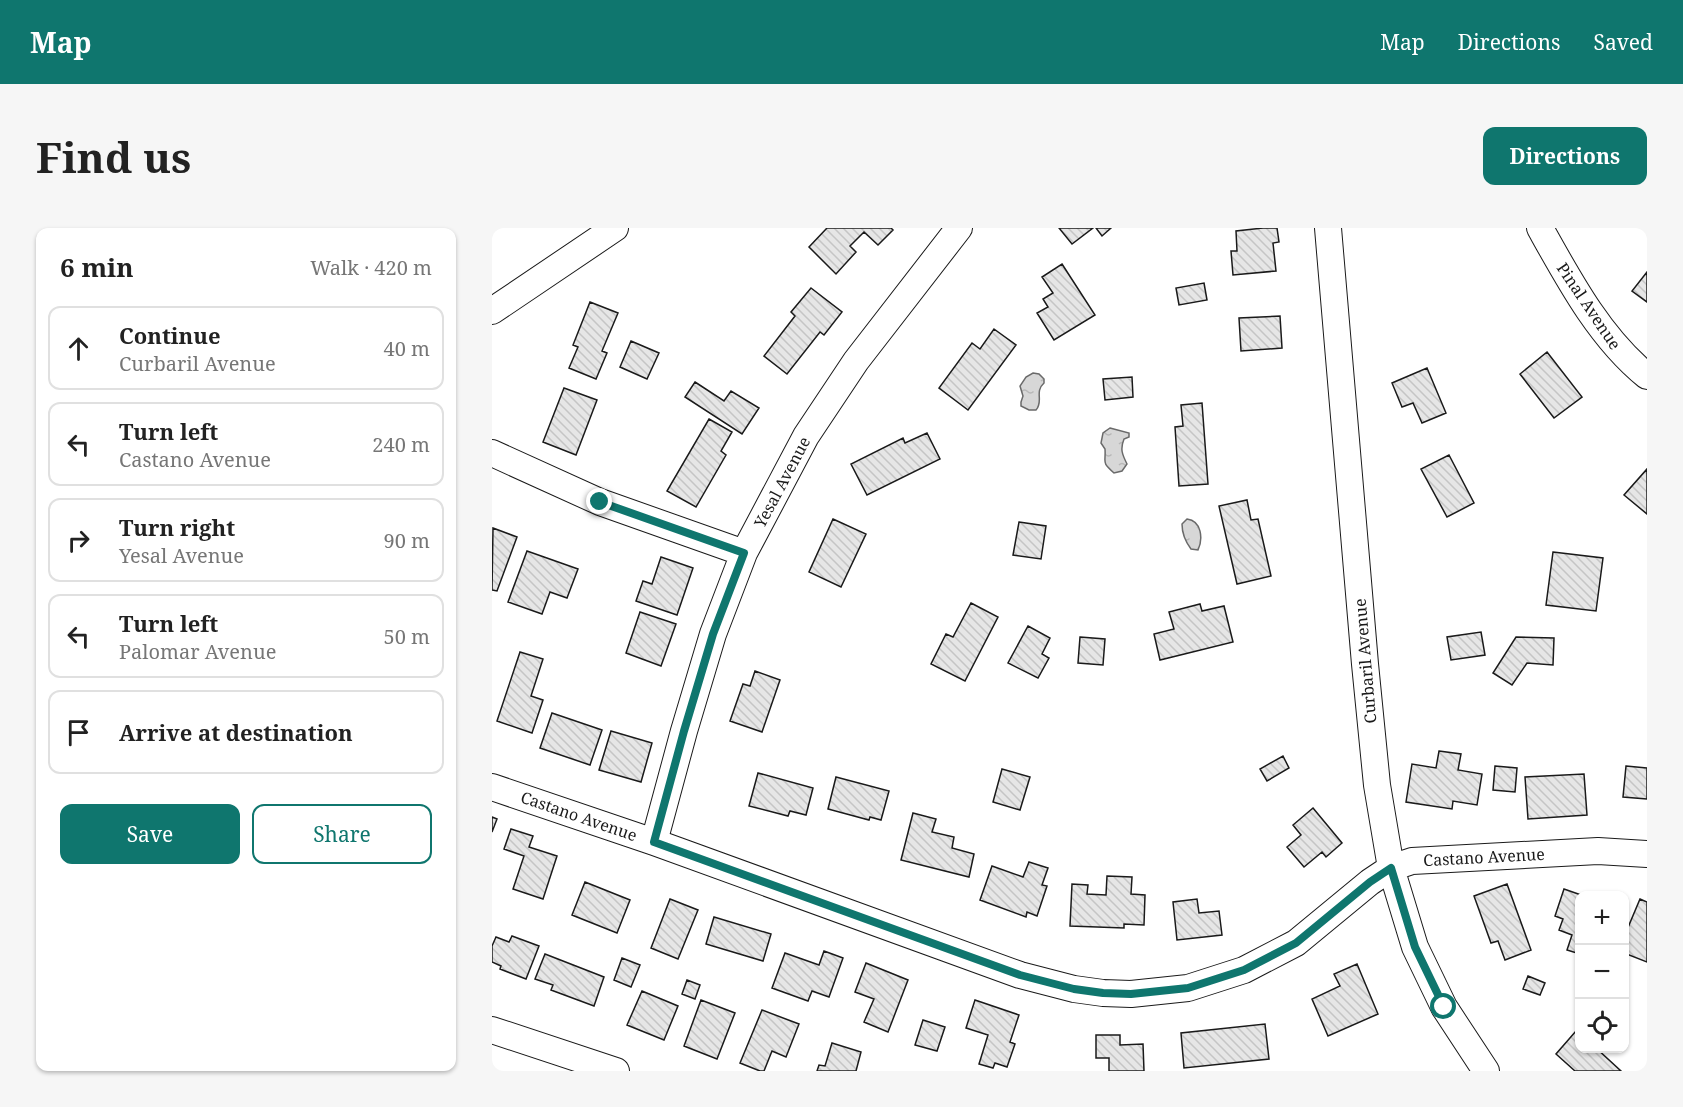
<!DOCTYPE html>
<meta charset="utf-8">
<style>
body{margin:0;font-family:"Noto Serif",serif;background:#f6f6f6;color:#222}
.controls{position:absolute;right:18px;bottom:18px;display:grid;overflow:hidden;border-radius:12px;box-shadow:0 2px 4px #0004}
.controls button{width:54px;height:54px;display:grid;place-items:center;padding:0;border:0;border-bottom:2px solid #e0e0e0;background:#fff;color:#222;font:30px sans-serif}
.stop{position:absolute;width:18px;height:18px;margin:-14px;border:4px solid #0f766e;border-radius:50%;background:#fff}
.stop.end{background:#0f766e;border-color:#fff;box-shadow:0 2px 6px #0008}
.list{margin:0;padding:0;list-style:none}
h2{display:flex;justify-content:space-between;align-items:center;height:78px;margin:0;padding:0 24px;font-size:26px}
h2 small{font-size:20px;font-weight:400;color:#767676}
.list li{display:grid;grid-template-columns:39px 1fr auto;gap:18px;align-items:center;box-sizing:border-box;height:84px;margin:0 12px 12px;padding:0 12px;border:2px solid #e0e0e0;border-radius:12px}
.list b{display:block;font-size:22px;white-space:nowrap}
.list p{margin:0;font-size:20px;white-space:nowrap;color:#767676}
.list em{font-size:20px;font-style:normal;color:#767676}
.actions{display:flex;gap:12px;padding:18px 24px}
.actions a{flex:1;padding:14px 0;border:2px solid #0f766e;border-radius:12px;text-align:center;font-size:21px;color:#0f766e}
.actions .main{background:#0f766e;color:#fff}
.icon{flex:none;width:33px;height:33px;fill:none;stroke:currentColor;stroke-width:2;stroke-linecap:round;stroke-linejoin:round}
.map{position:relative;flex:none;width:1155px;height:843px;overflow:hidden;border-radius:12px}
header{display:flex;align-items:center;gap:36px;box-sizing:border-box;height:84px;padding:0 30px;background:#0f766e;color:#fff}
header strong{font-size:28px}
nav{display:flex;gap:33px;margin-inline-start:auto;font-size:21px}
.intro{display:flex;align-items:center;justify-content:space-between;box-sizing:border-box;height:144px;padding:0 36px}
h1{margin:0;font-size:42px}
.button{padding:15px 27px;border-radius:12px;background:#0f766e;color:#fff;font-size:21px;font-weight:700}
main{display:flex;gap:36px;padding:0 36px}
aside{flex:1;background:#fff;border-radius:12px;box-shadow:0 2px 4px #0004}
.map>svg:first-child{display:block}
.water{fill:url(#water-ripples);stroke:#6a6a6a;stroke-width:1.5}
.building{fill:url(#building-back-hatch);stroke:#1a1a1a;stroke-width:1.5}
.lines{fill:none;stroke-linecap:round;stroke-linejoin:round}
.minor-casing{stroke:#1a1a1a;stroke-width:28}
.minor{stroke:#fff;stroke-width:26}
.route{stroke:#0f766e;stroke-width:8}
.labels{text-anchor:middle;stroke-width:4.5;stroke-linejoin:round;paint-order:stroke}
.street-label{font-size:16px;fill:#1a1a1a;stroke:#fff}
</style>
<header>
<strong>Map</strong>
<nav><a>Map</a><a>Directions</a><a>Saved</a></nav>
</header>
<div class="intro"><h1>Find us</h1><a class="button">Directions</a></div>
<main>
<aside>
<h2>6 min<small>Walk · 420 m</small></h2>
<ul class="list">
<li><svg class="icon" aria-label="ahead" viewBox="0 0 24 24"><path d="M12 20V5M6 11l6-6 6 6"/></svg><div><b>Continue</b><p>Curbaril Avenue</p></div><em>40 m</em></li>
<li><svg class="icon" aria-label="left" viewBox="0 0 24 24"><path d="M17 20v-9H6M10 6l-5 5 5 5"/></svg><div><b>Turn left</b><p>Castano Avenue</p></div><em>240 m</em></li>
<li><svg class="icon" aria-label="right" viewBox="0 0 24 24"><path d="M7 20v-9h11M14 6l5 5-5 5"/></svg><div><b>Turn right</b><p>Yesal Avenue</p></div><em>90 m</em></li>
<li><svg class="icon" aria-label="left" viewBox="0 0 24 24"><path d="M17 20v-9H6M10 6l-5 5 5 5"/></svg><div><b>Turn left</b><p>Palomar Avenue</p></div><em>50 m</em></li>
<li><svg class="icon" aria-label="arrive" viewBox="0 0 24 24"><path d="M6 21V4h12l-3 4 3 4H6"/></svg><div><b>Arrive at destination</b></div></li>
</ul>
<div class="actions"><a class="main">Save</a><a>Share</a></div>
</aside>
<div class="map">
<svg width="1155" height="843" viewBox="0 0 1155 843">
<defs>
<pattern id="water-ripples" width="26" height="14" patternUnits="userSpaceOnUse" patternTransform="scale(1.5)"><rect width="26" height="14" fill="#d7d7d7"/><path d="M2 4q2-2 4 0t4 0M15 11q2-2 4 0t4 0" fill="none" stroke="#b8b8b8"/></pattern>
<pattern id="building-back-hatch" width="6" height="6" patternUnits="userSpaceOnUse" patternTransform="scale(1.5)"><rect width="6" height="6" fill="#e6e6e6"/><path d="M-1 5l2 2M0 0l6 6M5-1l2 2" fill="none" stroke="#c5c5c5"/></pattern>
</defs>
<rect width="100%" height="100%" fill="#fff"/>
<path class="water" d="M541,145L547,146L552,151V155C542,164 552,173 544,182H537L529,178V174L531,168L528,158L534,149Z
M618,200L637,205V209L632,211C628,221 630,226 635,236L630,243L622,245C609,233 614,236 613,221L609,215L611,205Z
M695,291C710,293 711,311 706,322L699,321C693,313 690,306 690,296Z"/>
<path class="building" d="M335,0H399L401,2L386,17L372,4L358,18L364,24L344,46L317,19Z
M567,0H601L580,16Z
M604,0H619L610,8Z
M771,0H785L787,14L781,15L784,43L741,47L739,23H745L744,3Z
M570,36L603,87L562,112L545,85L556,79L551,71L561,65L550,49Z
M1155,44V74L1140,63Z
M712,55L715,72L687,77L684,60Z
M319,60L350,84L332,107L328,104L295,146L272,128L303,88L299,84Z
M98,74L126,85L110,123L115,125L104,151L77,140L86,119L81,117Z
M788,88L790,120L749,123L747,90Z
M502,101L524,117L476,182L447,160L480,115L488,121Z
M139,113L167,125L155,151L128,139Z
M1055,124L1090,169L1062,190L1028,146Z
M935,140L954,185L930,195L921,175L910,179L900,155Z
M640,149L641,169L613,172L611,151Z
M203,154L232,173L239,163L267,180L250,206L193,169Z
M72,160L105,172L84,227L51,214Z
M710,175L716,256L687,258L683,199L691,198L689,177Z
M217,191L240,204L229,223L234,227L204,279L175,263Z
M435,205L448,231L375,267L359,236L411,210L413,215Z
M957,227L982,275L955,289L929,241Z
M1155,241V286L1132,267Z
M755,272L759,292L766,291L779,348L745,356L727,278Z
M341,291L374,306L349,359L317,344Z
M527,294L554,298L549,331L521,327Z
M1,300L25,309L5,363L0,362Z
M35,323L86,341L75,370L58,364L50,386L16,374Z
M1061,324L1111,330L1104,383L1054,377Z
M169,329L201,340L185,387L144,373L151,353L160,356Z
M479,375L506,389L473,453L439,436L454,406L461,409Z
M708,376L710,383L732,378L741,414L668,432L662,406L682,401L677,384Z
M148,384L184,396L169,438L134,425Z
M536,398L558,410L550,426L557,430L546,450L516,435Z
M989,404L993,427L959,432L955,409Z
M588,409L613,411L611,437L586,435Z
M1024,409L1062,410L1061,437L1035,435L1020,457L1001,445Z
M28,424L51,431L39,468L51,472L40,505L5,493Z
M263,443L288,452L270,504L238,493L251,456L258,458Z
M60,485L110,502L98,537L48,520Z
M119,503L160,515L149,554L107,542Z
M947,523L969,526L966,542L990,546L985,577L961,573L960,581L914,574L920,536L944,540Z
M791,528L797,540L775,553L768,541Z
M1003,538L1025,540L1023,564L1001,562Z
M1134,538L1155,540V571L1131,569Z
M510,541L538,549L528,582L501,574Z
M266,545L321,560L314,587L298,583L296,588L257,578Z
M1092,546L1095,587L1036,591L1033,549Z
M344,549L397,563L389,592L378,589L377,592L336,581Z
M821,580L850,615L834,629L830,624L812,639L795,619L809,607L801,597Z
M421,585L444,591L440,604L462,609L460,620L482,626L477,649L409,632Z
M0,589L5,591L0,604Z
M19,601L41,608L37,619L65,628L51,671L21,661L32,628L12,621Z
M537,634L556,640L550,657L555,658L545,688L535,684L534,689L488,672L500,638L531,649Z
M615,648L640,649L639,666L653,667L652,697L632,696V700L578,698L580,656L596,657L595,666L614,667Z
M93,654L138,672L125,705L80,687Z
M1015,656L1039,722L1013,732L1006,713L999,715L982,668Z
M1072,661L1092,668H1088V726L1075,722L1080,707L1067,702L1071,691L1063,688Z
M178,671L206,682L186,731L159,720Z
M705,671L707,685L727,683L730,707L685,712L681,674Z
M1148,671L1155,674V734L1132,725V709Z
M222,689L279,706L271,733L214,716Z
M20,708L47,718L34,751L8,741L9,738L0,734V718L4,709L17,714Z
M332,723L351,730L337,769L320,763L316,773L280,760L293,725L327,737Z
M53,726L112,749L102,778L59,762L61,757L43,751Z
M130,730L148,737L139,759L122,752Z
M374,735L416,752L396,804L372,794L382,771L363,764Z
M865,736L886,786L836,808L820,771L848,758L842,746Z
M1036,748L1053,755L1048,767L1031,761Z
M195,752L208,757L203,771L190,766Z
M150,763L186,778L172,812L135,797Z
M209,772L243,785L225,831L192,818Z
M483,772L527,787L518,814L523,816L515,839L503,835L501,840L487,836L496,807L474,800Z
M270,782L307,796L294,829L280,823L272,843H268L248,835Z
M431,792L453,799L445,823L423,817Z
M773,796L777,831L692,840L689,805Z
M1084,803L1088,806V820H1104L1129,843H1083L1064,826Z
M604,807H628V817L651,816L652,843H617V830H604Z
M340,815L369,824L364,843H325L327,837L333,838Z"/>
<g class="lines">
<defs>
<path id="minor" d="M836,0L873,436L885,557L899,640L923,719L952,779L994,843
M1048,0C1077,52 1108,110 1155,148
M0,83L123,0
M0,225L108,274L252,325
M0,559L162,614L528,747L582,761L611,765L639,766L696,760L752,742L804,715L878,654L899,640L920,633L1106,623L1155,626
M162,614L192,503L221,406L252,325L314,208L364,133L467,0
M0,802L124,843"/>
</defs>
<use href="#minor" class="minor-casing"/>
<use href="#minor" class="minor"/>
</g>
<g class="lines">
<path class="route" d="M108,274L252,325L221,406L192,503L162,614L528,747L582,761L611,765L639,766L696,760L752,742L804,715L878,654L899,640L923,719L952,779"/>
</g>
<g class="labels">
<g class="street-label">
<text transform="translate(1097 78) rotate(56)" y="6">Pinal Avenue</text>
<text transform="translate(290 254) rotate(-62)" y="6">Yesal Avenue</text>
<text transform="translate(873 433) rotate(-95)" y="6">Curbaril Avenue</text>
<text transform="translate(87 588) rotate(19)" y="6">Castano Avenue</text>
<text transform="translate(992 629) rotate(-3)" y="6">Castano Avenue</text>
</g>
</g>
</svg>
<div class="controls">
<button>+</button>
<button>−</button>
<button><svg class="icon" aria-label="locate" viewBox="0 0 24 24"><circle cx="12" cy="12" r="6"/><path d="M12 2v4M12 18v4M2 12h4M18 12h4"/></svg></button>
</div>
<div class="stop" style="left:952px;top:779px"></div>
<div class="stop end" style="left:108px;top:274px"></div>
</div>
</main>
